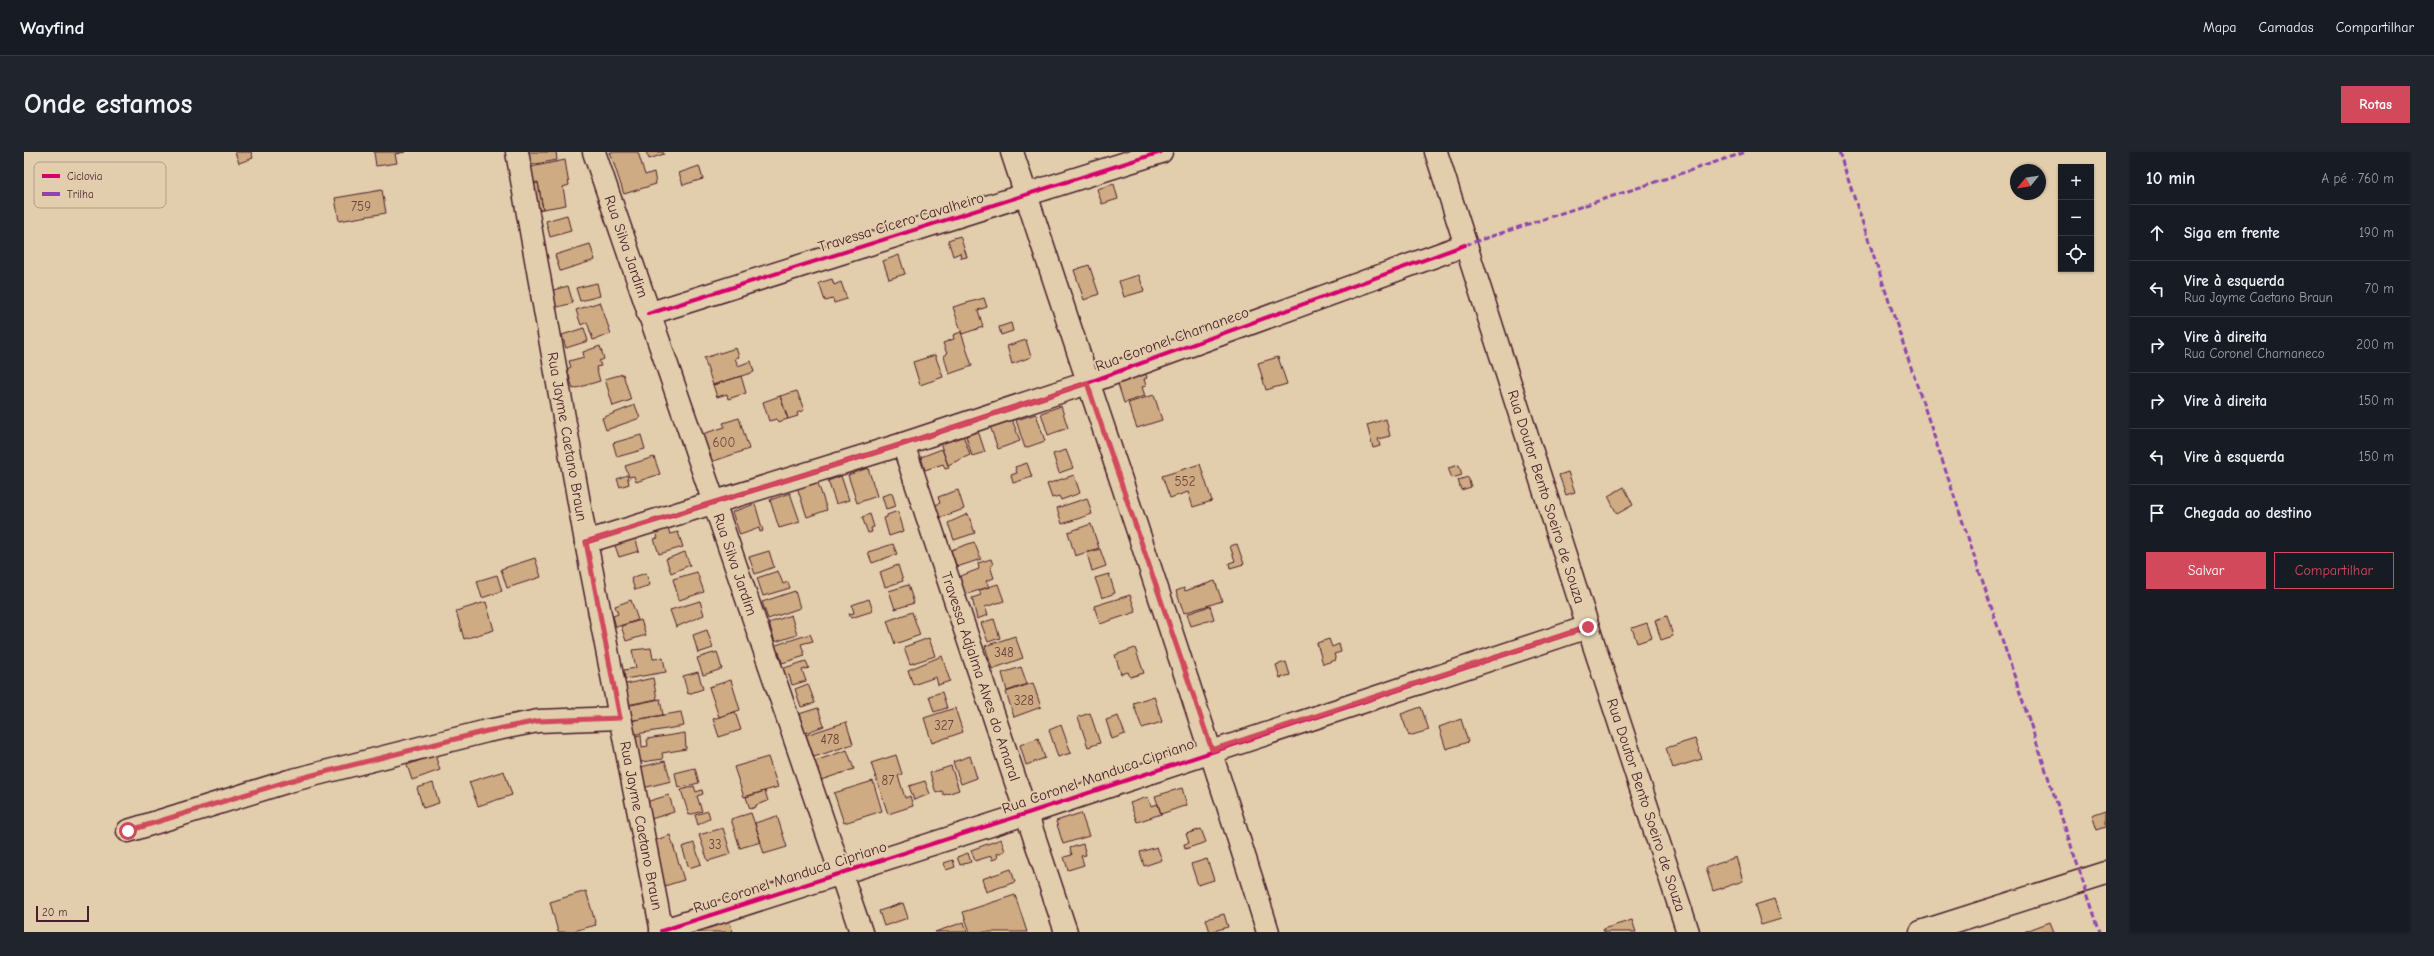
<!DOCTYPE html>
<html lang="pt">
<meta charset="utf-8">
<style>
body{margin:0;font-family:"Comic Neue",sans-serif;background:#20242c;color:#f1f3f6}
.controls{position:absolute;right:12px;top:12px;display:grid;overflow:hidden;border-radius:0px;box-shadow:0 1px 3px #0004}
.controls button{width:36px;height:36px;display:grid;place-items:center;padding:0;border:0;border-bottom:1px solid #363941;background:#171b24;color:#f1f3f6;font:20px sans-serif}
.compass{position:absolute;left:1986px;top:12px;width:36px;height:36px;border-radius:50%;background:#171b24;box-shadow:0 1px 3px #0004;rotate:240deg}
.scale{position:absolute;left:12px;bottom:10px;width:53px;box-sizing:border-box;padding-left:4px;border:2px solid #4a1f2b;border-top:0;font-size:11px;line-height:14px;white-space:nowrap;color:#4a1f2b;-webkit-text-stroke:3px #e2cead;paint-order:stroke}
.stop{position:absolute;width:12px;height:12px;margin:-9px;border:3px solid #d1495b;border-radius:50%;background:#fff}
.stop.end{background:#d1495b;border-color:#fff;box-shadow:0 1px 4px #0008}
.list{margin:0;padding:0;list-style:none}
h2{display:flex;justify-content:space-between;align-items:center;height:52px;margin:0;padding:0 16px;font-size:17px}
h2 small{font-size:13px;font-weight:400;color:#9ea1a6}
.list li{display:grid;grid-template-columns:26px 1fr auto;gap:12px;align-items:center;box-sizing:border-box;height:56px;padding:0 16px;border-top:1px solid #363941}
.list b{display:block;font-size:15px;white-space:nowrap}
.list p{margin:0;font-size:13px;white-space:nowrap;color:#9ea1a6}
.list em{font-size:13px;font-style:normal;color:#9ea1a6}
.actions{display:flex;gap:8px;padding:12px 16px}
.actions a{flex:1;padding:9px 0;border:1px solid #d1495b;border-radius:0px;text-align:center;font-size:14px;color:#d1495b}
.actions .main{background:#d1495b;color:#fff}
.icon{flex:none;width:22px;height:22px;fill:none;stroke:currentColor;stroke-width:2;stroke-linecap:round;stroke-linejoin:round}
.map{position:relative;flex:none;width:2082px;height:780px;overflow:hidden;border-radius:0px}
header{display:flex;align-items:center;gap:24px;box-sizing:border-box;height:56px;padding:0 20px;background:#171b24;border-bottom:1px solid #363941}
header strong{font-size:19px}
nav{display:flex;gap:22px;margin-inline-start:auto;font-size:14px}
.intro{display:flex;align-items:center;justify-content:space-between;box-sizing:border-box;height:96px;padding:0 24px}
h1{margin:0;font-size:28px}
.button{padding:10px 18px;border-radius:0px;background:#d1495b;color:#fff;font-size:14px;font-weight:700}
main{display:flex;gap:24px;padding:0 24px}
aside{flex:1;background:#171b24;border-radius:0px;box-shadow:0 1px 3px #0004}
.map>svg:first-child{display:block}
.building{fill:#cfab83;stroke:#4a1f2b}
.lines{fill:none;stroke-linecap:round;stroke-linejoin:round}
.minor-casing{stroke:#4a1f2b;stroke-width:25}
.minor{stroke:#e2cead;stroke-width:22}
.quiet{stroke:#8e44ad;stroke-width:3;stroke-dasharray:6 3;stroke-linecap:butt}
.cycleway-casing{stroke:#e2cead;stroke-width:6}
.cycleway{stroke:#d6006c;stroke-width:4}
.route{stroke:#d1495b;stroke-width:5}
.labels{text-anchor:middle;stroke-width:4;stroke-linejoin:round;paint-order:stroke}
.number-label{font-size:13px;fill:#6b4241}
.street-label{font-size:15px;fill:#4a1f2b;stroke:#e2cead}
.key{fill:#e2cead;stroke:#b49a86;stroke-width:1}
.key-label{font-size:11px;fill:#4a1f2b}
</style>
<header>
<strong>Wayfind</strong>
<nav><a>Mapa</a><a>Camadas</a><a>Compartilhar</a></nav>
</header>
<div class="intro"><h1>Onde estamos</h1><a class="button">Rotas</a></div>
<main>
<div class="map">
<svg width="2082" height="780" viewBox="0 0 2082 780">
<rect width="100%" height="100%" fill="#e2cead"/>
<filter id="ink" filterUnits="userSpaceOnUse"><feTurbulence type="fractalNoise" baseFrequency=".025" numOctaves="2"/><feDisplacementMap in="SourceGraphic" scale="8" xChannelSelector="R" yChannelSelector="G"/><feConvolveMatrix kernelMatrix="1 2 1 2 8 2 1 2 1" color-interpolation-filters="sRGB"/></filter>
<g filter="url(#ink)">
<path class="building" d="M211,0H227L229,6L215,11Z
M350,0H381L371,2L373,11L352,14Z
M501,0H532L533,8L507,13L508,15L504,16Z
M586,0H614L621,23L630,20L632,32L600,42Z
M622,0H639L640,2L625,7Z
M541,8L545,33L539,35L542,53L519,57L514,30L505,31L502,16Z
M675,14L679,27L659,33L655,21Z
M514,31L519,57L510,59L505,33Z
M1090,32L1094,47L1078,52L1073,37Z
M358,38L362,61L315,69L311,46Z
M543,63L547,79L526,85L522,69Z
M936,84L943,105L937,106L936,101L929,104L924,88Z
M566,92L571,108L536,119L531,103Z
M875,103L881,122L865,127L859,109Z
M1065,113L1075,142L1060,148L1050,118Z
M1115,123L1120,139L1100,145L1095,129Z
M808,127L810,133L817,130L823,147L810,151L809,147L801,149L795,131Z
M573,131L576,144L556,149L552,136Z
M544,134L549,151L526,157L522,140Z
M960,146L963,155L954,158L959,175L938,182L929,155Z
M576,150L587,182L569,188L563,170L557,173L552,158Z
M987,171L989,179L977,183L975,175Z
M560,176L564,189L542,196L538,183Z
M937,180L948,214L925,222L920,204L923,202L919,191L930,187L929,183Z
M1002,188L1007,205L988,212L983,194Z
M576,194L580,207L575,209L577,214L572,215L576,229L549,237L543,217L547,215L545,209L560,205L559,200Z
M712,196L715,205L711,206L714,214L727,209L730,220L689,233L680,206Z
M911,203L919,225L896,233L889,210Z
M1254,205L1263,232L1242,238L1234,211Z
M1121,219L1123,226L1120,227L1122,234L1118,235L1121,244L1100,251L1093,229Z
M599,222L607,248L589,254L581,227Z
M717,224L722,241L704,247L703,242L693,245L689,233Z
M773,239L780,258L773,261L774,264L764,267L756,244Z
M1130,243L1138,268L1113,276L1104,251Z
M756,244L764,267L754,270L753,267L745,269L739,250Z
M611,253L616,266L582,278L578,266Z
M1037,254L1044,276L1024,283L1017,261Z
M1012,262L1021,289L1001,296L992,268Z
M715,266L725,297L684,311L675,283L701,275L699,271Z
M988,267L996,289L974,297L966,274Z
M1362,267L1366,284L1354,287L1356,294L1349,296L1343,273Z
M954,279L961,300L948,304L942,284Z
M938,280L946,303L924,313L915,288Z
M617,283L621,297L593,305L589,291Z
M918,297L925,316L921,317L919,312L901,318L897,305Z
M1042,298L1049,316L1035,321L1029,302Z
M630,305L636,322L612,330L610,324L605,325L601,314Z
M1003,311L1008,325L989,331L987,323L993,321L991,315Z
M1176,312L1188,349L1169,355L1164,340L1146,346L1138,324Z
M1435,313L1438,323L1428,326L1424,316Z
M844,316L853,344L833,351L824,323Z
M1544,320L1551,340L1542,343L1535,323Z
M603,323L605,332L596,335L593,327Z
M1050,323L1056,341L1037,348L1035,344L1028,346L1023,332Z
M817,324L825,348L812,352L804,329Z
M1444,325L1447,335L1437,338L1434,328Z
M793,328L803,358L783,365L773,335Z
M1600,335L1609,353L1593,362L1584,344Z
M934,338L940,357L915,366L911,353L916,351L914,345Z
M766,341L776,370L755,376L746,348Z
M868,341L872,354L862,357L858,344Z
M1063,346L1068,362L1038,372L1033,356Z
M731,352L739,379L736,380L735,376L716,383L708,360Z
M874,359L880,379L865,384L860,366L863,365V363Z
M846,362L850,375L847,376L848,380L844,381L838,365Z
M944,362L951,381L930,388L924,371Z
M1067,372L1075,396L1051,404L1044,380Z
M644,376L646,382L654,380L659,395L635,402L630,387L634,386L632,380Z
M610,381L615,399L595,405L589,388Z
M950,390L957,407L933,415L927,398Z
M869,392L873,402L848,411L844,400Z
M1213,392L1220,412L1206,416L1205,411L1211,409L1206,394Z
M1076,397L1082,414L1068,419L1063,401Z
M745,399L750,415L731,422L725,405Z
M661,400L666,413L647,421L642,407Z
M511,406L517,425L483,436L477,417Z
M967,407L969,413L966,414L970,426L962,429L965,435L940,443L934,425L955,417L954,411Z
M874,413L879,429L861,435L856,420Z
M754,419L759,432L764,430L766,436L739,444L733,426Z
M673,420L680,440L655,448L649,427Z
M622,421L626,433L611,438L607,426Z
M1085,422L1091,441L1078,446L1071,426Z
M473,423L478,439L458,446L453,429Z
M1191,429L1198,449L1160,461L1152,439L1160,436L1161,439Z
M974,432L980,449L961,455L964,463L953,467L948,446L957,443L955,438Z
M884,433L890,451L871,457L865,439Z
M771,439L776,456L744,467L738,450Z
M1106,443L1112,460L1076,472L1070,454Z
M845,447L849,459L827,466L825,462L830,461L828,453Z
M607,448L614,468L592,475L589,464L594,462L591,454Z
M676,449L680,463L652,475L646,458Z
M462,450L470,478L440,487L432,459Z
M1186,454L1190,467L1167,474L1163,462Z
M888,460L896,483L871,492L863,469Z
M767,463L773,483L751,490L745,471Z
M1643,464L1649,484L1637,488L1631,468Z
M970,467L976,486L964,490L957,471Z
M617,468L622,483L602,489L597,474Z
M1623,471L1628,486L1613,491L1608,476Z
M683,478L689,496L674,501L669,483Z
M786,482L789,489L777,492L781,504L758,511L755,500L745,503L743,496Z
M991,484L999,506L968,517L961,494Z
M905,486L911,504L886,512L880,495Z
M1305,487L1308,495L1315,492L1317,500L1310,502L1312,508L1299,512L1293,491Z
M627,496L629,507L639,506L642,520L601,527L600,518L612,516L608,498Z
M1111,496L1120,521L1106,525L1104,520L1097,522L1091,503Z
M693,500L698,517L679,523L673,506Z
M918,504L926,529L914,533L912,525L889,533L884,518Z
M782,509L785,516L778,518L782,529L768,533L765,523L753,527L751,519Z
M1262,510L1266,523L1256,526L1252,513Z
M997,515L1003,532L983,539L978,521Z
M674,520L679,537L664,542L659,524Z
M629,526L633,547L603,553L598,533Z
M707,528L716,558L695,565L685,535Z
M1009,531L1017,555L990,565L982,540Z
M784,532L791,551L777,555L771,537Z
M918,540L923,556L910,560L905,544Z
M1130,544L1138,570L1118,576L1109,551Z
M636,547L639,563L605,569L602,554Z
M1397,555L1405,578L1385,584L1377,562Z
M794,556L800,574L781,581L775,562Z
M931,556L939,580L908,591L900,566Z
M657,560L660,574L607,583L605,569Z
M711,560L717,578L695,585L689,567Z
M1066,561L1076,591L1064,595L1054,565Z
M1094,564L1101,582L1088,587L1082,568Z
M1437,567L1444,590L1422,597L1415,575Z
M822,570L829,592L790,605L782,583Z
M1037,573L1047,601L1034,605L1025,578Z
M661,581L662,597L638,601L639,607L611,611L607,585L617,583L618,595L624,594L623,587Z
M1014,586L1021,606L1002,613L996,593Z
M1671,587L1678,607L1649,616L1642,596Z
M823,598L830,617L797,628L791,609Z
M411,603L416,618L388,628L383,613Z
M872,603L878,622L874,624L877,633L881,646L886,644L889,654L864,662L847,611Z
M946,604L953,626L937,632L929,610Z
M744,605L754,635L720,645L710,615Z
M641,609L647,629L619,636L613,616Z
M927,614L935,638L920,643L918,639L912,641L906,621Z
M671,616L675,631L654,636L651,621Z
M480,619L488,643L454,654L445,630Z
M849,629L858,659L820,671L810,641Z
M901,629L906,642L890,648L885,634Z
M409,631L415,651L399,656L393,636Z
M670,634L672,640L678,638L679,642L673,644L678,659L665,663L657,638Z
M1158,636L1163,653L1137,662L1131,644Z
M741,639L744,649L732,653V655L726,657L722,645Z
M645,643L650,660L627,667L622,650Z
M1124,645L1127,654L1134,652L1137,662L1113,670L1106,651Z
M2082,658V675L2073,678L2068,663Z
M684,659L686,666L674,673L671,663Z
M727,661L737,690L716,696L707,667Z
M1057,661L1065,684L1039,692L1032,669Z
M753,664L763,695L740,702L731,671Z
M699,676L707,702L684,709L675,683Z
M1177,677L1182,690L1161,697L1160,692L1165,691L1162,682Z
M646,683L660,728L634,736L624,691Z
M977,687L981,699L973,702L974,706L968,708L967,704L951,709L947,698Z
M670,691L677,712L665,716L658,695Z
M1059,692L1062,703L1057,704L1060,713L1044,718L1040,705L1048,703L1046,696Z
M1133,695L1138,708L1120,714L1116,700Z
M944,701L947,710L936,713L933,705Z
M1712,705L1719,729L1689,739L1682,716Z
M1183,707L1190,728L1174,733L1167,712Z
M929,708L931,715L922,718L920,711Z
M987,717L991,730L962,740L958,727Z
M562,739L572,773L546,780H534L526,750Z
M991,743L1003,780H946L939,760Z
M1750,747L1757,767L1737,773L1731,753Z
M879,751L884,766L860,774L855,759Z
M703,762L709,780H654Z
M1200,762L1204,775L1186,780L1182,767Z
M1608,768L1612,780H1580L1579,777Z
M940,770L943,780H911Z
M2026,770L2030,780H2000L2010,776Z"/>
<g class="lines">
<defs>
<g id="minor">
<path id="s1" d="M493,0L562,390L638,780"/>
<path id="s2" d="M570,0L837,780"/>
<path d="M988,0C1073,260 1163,519 1244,780"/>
<path id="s3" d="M1412,0L1564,475L1664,780"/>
<path d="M624,162L1137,0"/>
<path id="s4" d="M879,292L1042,780"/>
<path d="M562,390L879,292L1063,231L1441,93"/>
<path d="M104,679L265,629L463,579L514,569L596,566"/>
<path d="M637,779L1004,661L1564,475"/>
<path d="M1897,780L2082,721"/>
</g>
</defs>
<use href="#minor" class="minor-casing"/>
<use href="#minor" class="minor"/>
<path class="quiet" d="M1815,0L2076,780
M1441,93L1722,0"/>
<defs>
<path id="cycleway" d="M624,162L1137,0
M562,390L879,292L1063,231L1441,93
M637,779L1004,661L1564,475"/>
</defs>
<use href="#cycleway" class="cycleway-casing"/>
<use href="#cycleway" class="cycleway"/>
</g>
</g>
<g class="lines" filter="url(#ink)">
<path class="route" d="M104,679L265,629L463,579L514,569L596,566L562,390L879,292L1063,231L1188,598L1564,475"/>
</g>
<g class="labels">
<g class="number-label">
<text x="337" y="59">759</text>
<text x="700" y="295">600</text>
<text x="1161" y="334">552</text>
<text x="980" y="505">348</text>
<text x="1000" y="553">328</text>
<text x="920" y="578">327</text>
<text x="806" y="592">478</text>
<text x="864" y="633">87</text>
<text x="691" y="697">33</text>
</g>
<g class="street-label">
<text transform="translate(877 70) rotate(-17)" y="5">Travessa Cícero Cavalheiro</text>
<text dy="5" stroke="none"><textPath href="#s2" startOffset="100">Rua Silva Jardim</textPath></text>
<text transform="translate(1148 187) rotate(-20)" y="5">Rua Coronel Charnaneco</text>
<text dy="5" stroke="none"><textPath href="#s1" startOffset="289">Rua Jayme Caetano Braun</textPath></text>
<text dy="5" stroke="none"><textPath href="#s3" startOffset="362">Rua Doutor Bento Soeiro de Souza</textPath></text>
<text dy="5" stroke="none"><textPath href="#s2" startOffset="436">Rua Silva Jardim</textPath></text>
<text dy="5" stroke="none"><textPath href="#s4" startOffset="245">Travessa Adjalma Alves do Amaral</textPath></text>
<text transform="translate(1074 624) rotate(-19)" y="5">Rua Coronel Manduca Cipriano</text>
<text dy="5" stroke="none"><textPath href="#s3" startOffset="686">Rua Doutor Bento Soeiro de Souza</textPath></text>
<text dy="5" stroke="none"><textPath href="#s1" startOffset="685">Rua Jayme Caetano Braun</textPath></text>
<text transform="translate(766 725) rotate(-18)" y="5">Rua Coronel Manduca Cipriano</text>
</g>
</g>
<rect x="10" y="10" width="132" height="46" rx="6" class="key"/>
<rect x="18" y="22" width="18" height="4" fill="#d6006c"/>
<rect x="18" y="40" width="18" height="4" fill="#8e44ad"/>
<g class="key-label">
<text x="43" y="28">Ciclovia</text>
<text x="43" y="46">Trilha</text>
</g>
</svg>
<div class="controls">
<button>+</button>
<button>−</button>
<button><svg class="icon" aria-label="locate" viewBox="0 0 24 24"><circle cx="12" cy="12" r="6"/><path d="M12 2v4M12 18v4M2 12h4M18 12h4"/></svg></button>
</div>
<svg class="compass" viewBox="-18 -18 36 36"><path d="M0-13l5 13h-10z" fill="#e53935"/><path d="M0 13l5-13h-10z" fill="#9ea1a6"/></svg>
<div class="scale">20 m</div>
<div class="stop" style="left:104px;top:679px"></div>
<div class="stop end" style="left:1564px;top:475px"></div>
</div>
<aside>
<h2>10 min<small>A pé · 760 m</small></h2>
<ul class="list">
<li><svg class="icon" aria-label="ahead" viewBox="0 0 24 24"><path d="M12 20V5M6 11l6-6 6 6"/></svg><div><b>Siga em frente</b></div><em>190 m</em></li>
<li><svg class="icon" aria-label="left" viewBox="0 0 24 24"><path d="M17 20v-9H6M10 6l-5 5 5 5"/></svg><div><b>Vire à esquerda</b><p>Rua Jayme Caetano Braun</p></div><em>70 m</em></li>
<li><svg class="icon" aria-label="right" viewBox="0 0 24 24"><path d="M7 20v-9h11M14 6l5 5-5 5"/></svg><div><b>Vire à direita</b><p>Rua Coronel Charnaneco</p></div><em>200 m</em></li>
<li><svg class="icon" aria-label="right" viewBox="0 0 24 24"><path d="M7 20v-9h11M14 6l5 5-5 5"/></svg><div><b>Vire à direita</b></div><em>150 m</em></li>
<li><svg class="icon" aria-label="left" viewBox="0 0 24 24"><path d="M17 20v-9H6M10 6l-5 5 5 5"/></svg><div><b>Vire à esquerda</b></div><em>150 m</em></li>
<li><svg class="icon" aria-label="arrive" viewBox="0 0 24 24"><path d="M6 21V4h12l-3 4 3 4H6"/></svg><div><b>Chegada ao destino</b></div></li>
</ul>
<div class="actions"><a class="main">Salvar</a><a>Compartilhar</a></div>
</aside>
</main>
